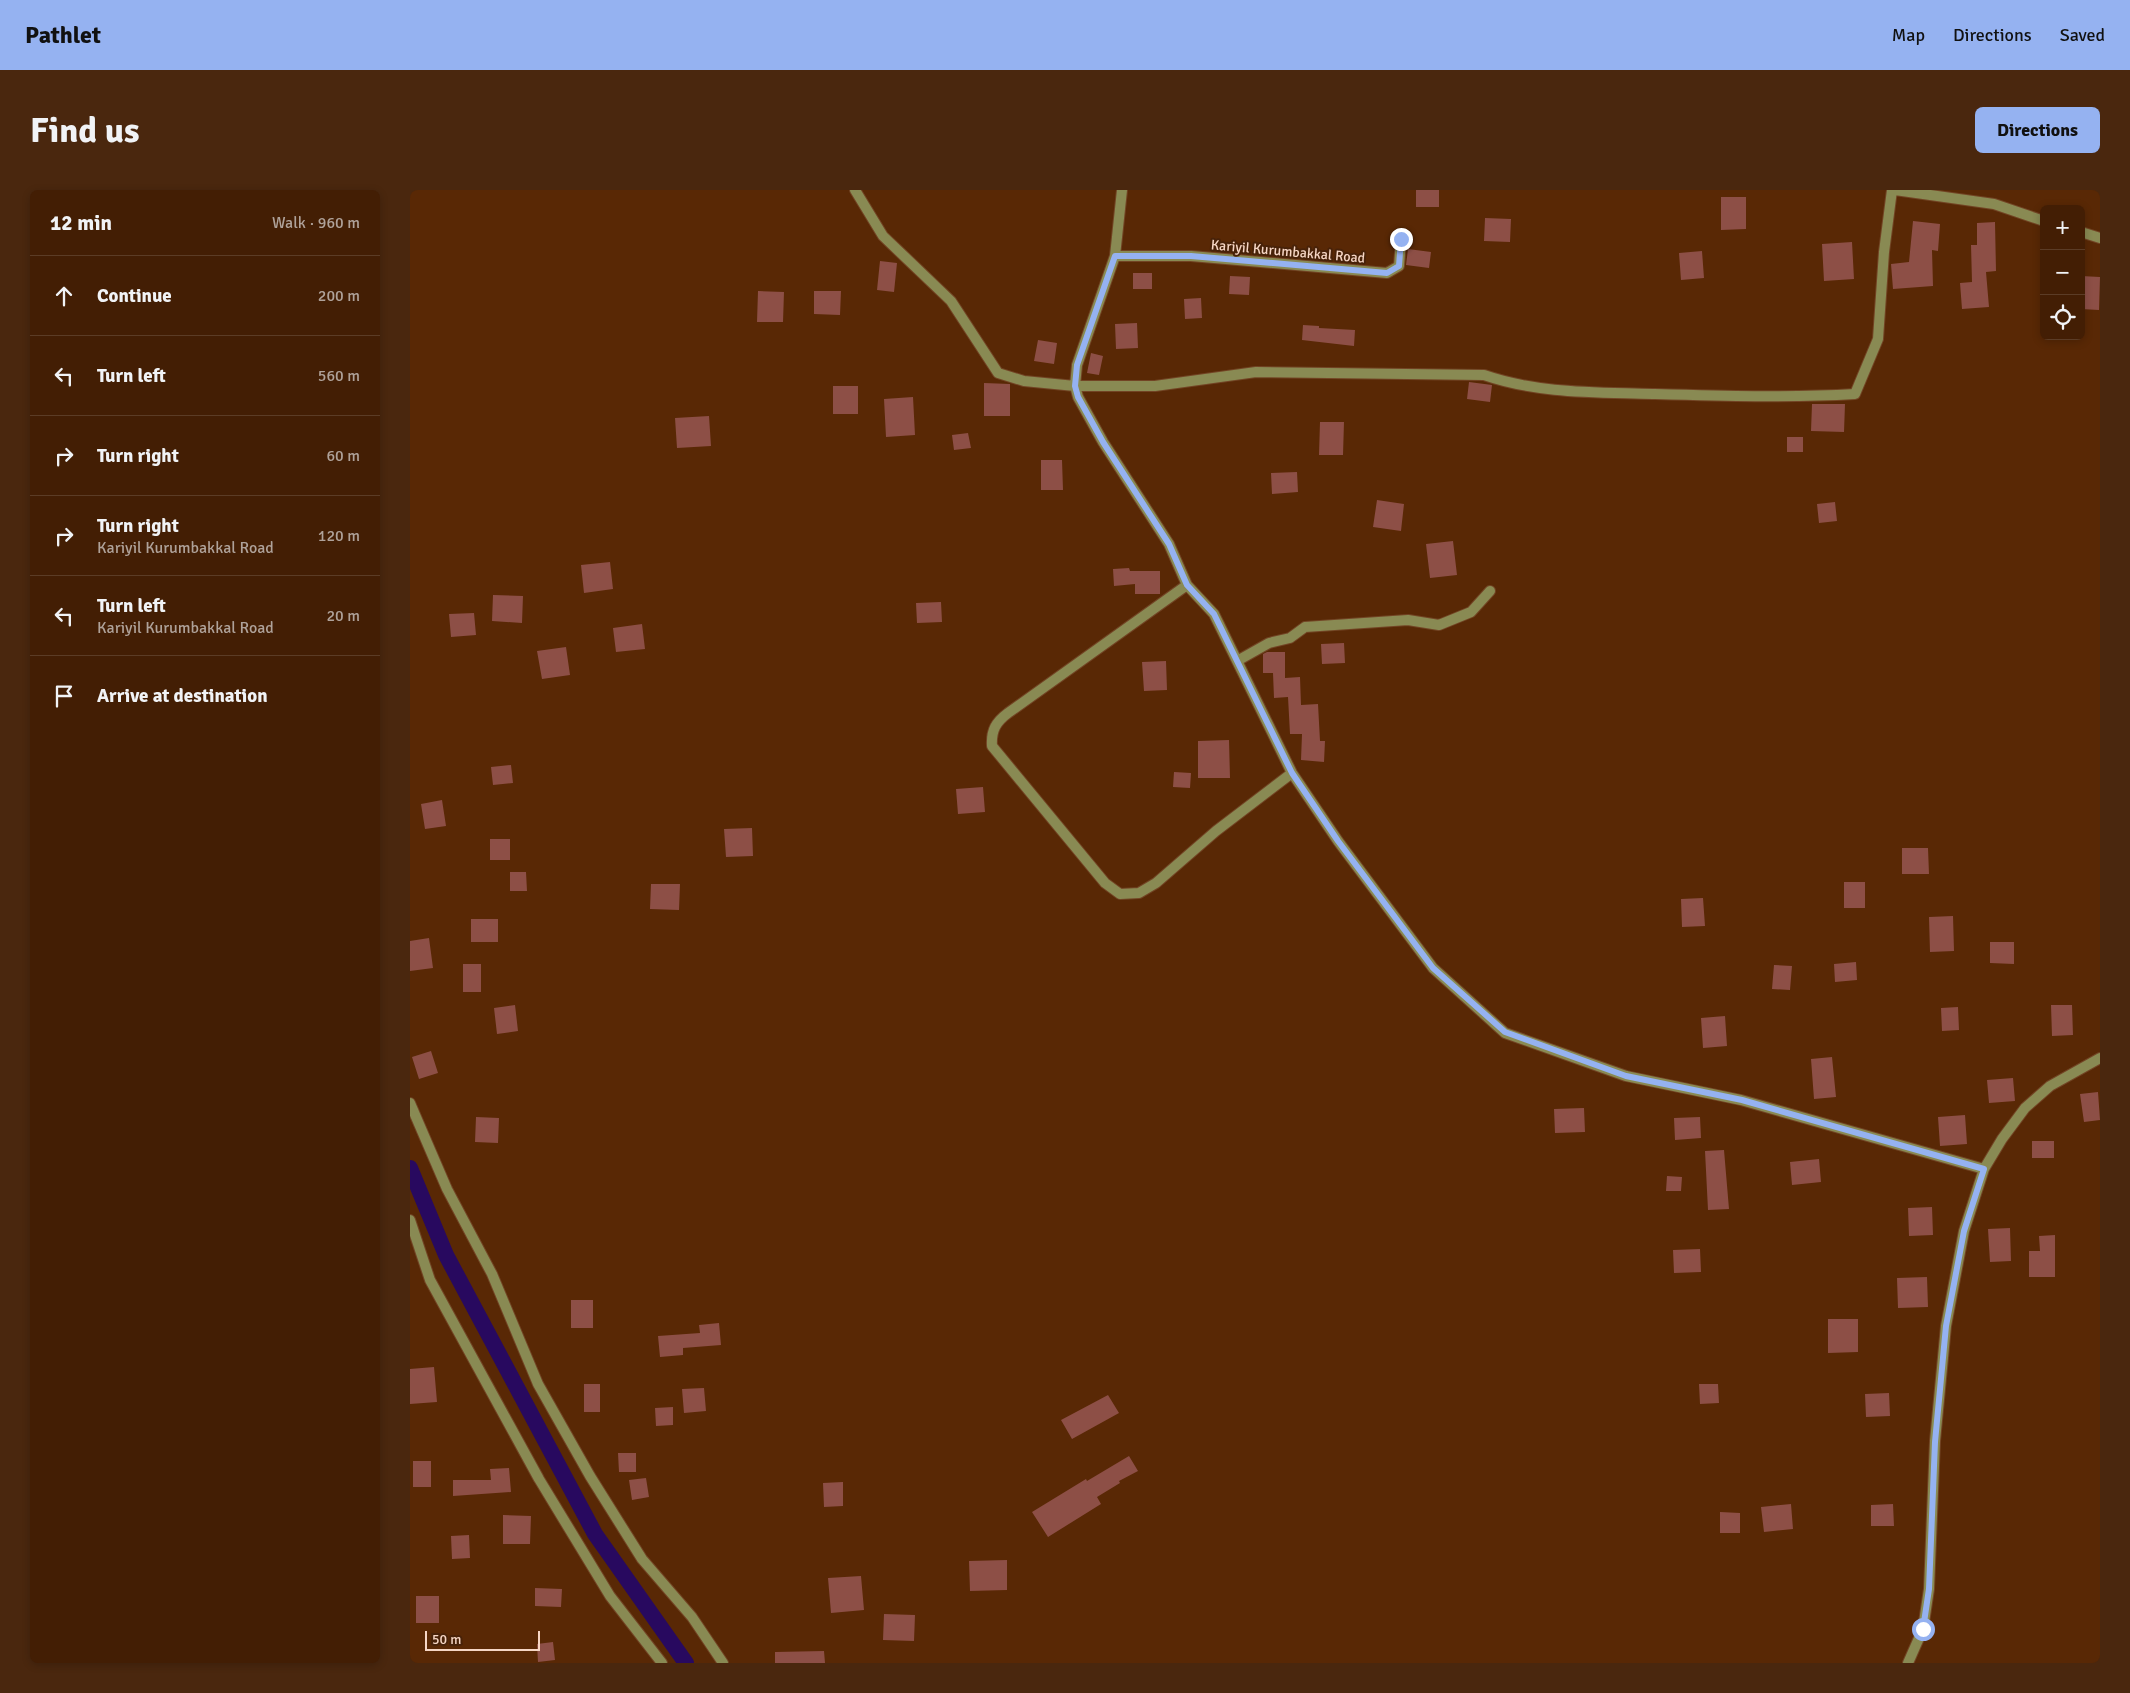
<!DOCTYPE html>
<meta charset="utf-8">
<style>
body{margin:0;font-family:Signika,sans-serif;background:#4a270e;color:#f1f3f6}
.controls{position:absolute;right:15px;top:15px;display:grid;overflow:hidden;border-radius:8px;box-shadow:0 2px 8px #0003}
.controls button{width:45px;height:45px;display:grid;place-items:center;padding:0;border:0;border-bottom:1px solid #5b3c26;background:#431e04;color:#f1f3f6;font:25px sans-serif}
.scale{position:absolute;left:15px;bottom:12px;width:115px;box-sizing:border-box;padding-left:5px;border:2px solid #f6d6c5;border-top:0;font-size:14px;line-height:18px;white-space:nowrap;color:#f6d6c5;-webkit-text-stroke:4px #482209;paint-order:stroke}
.stop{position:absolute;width:15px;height:15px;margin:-11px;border:4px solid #95b2f1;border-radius:50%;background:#fff}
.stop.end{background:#95b2f1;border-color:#fff;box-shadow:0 1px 5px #0008}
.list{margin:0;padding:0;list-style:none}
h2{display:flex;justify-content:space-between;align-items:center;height:65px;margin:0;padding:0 20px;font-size:21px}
h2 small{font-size:16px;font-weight:400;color:#afa29a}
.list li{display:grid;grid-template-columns:32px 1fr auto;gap:15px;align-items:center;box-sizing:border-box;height:80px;padding:0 20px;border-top:1px solid #5b3c26}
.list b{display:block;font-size:19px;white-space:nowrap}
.list p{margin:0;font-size:16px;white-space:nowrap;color:#afa29a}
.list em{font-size:16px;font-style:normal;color:#afa29a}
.icon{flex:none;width:28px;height:28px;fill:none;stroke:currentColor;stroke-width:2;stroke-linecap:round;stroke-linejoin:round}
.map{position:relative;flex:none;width:1690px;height:1473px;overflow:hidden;border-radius:8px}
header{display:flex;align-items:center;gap:30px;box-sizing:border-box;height:70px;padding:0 25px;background:#95b2f1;color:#111}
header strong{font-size:24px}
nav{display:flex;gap:28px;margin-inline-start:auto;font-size:18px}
.intro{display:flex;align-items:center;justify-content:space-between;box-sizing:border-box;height:120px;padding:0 30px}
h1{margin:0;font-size:35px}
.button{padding:12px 22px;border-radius:8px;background:#95b2f1;color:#111;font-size:18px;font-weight:700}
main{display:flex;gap:30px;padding:0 30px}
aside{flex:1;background:#431e04;border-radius:8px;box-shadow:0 2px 8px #0003}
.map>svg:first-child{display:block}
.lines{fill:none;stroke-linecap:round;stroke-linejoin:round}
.canal{stroke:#28095f;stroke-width:16}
.building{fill:#8d4f46}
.minor-casing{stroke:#724424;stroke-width:12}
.minor{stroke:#898a53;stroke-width:10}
.route{stroke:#95b2f1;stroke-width:6}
.labels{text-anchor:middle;stroke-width:4;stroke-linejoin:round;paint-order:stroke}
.street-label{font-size:14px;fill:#f6d6c5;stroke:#482209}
</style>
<header>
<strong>Pathlet</strong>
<nav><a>Map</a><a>Directions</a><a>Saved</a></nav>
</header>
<div class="intro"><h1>Find us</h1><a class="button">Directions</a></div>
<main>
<aside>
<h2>12 min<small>Walk · 960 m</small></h2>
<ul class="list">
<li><svg class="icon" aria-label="ahead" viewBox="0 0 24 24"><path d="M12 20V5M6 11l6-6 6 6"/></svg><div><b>Continue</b></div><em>200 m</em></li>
<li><svg class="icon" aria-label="left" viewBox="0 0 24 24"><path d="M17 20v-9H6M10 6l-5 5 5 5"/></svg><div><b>Turn left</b></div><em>560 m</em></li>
<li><svg class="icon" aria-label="right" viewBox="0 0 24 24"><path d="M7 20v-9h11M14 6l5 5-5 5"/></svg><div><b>Turn right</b></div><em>60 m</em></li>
<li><svg class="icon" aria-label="right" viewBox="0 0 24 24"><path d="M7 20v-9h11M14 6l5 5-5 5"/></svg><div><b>Turn right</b><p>Kariyil Kurumbakkal Road</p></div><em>120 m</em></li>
<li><svg class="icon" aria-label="left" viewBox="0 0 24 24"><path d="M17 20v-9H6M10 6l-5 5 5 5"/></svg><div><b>Turn left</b><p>Kariyil Kurumbakkal Road</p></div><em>20 m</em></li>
<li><svg class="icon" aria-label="arrive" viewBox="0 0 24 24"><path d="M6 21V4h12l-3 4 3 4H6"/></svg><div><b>Arrive at destination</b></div></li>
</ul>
</aside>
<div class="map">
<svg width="1690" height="1473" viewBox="0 0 1690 1473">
<rect width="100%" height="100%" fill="#592805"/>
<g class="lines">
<path class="canal" d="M0,978L36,1065L185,1344L276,1473"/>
</g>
<path class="building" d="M1006,0H1029V17H1006Z
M1311,7H1336V39L1311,40Z
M1075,28L1101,29L1100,52L1074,51Z
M1503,31L1530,34L1528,61L1522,60L1523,96L1483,99L1481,74L1499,72Z
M1585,32L1586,81L1576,82L1579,117L1552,119L1550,93L1562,92L1561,55H1567V33Z
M1442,52L1444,89L1414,91L1412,54Z
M998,59L1021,62L1019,78L996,75Z
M1292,61L1294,88L1271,90L1269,63Z
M470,71L487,73L484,102L467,100Z
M723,83H742V99H723Z
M820,86L840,87L839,105L819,104Z
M1671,86L1690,87L1689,120L1671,119Z
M348,101L374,102L373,132H347Z
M404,101H431L430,125L404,124Z
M791,108L792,128L775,129L774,109Z
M727,133L728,158L706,159L705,134Z
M893,135L909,136V138L945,140L944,156L892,150Z
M628,150L647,153L644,174L624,171Z
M681,163L693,166L689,185L677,183Z
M1059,192L1082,195L1080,212L1057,209Z
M574,193L600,194V226H574Z
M423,196H448V224H423Z
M503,207L505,245L476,247L474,209Z
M1402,214H1435L1434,242L1401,241Z
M299,226L301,256L267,258L265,228Z
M910,232H934L933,265H909Z
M558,243L561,258L544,260L542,245Z
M1377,247H1393V262H1377Z
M631,270H652L653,300H631Z
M887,282L888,302L862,304L861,283Z
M967,310L994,314L991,341L963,337Z
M1425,312L1427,331L1409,333L1407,314Z
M1043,351L1047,385L1020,388L1016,354Z
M200,372L203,399L174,403L171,375Z
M719,378L720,381H750V404H725V394L704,396L703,379Z
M83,405L113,406L112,433L82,431Z
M531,412L532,432L507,433L506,413Z
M64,423L66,445L41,447L39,424Z
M232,434L235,459L206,462L203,438Z
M934,453L935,473L912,474L911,454Z
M156,457L160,485L132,489L127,461Z
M857,462H875V488L890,487L891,515L908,514L910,551H915L914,572L891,570L892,544H880L878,507L864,508L863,483H853V464Z
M756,471L757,500L734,501L732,472Z
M819,550L820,588H788V551Z
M101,575L103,593L83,595L81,577Z
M764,582L781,583L780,598L763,597Z
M573,597L575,622L548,624L546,599Z
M32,610L36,636L15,639L11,614Z
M342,638L343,666L316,667L314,639Z
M80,649H100V670H80Z
M1492,658H1518L1519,684H1492Z
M100,682H116L117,701H100Z
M1434,692H1455V718H1434Z
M241,694H270L269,720L240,719Z
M1293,708L1295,736L1272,737L1271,709Z
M1543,726L1544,761L1520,762L1519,727Z
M61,729H88V752H61Z
M19,748L23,778L0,781V751Z
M1580,752H1604V774L1580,773Z
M1446,772L1447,790L1425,792L1424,774Z
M53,774H71V802H53Z
M1364,775L1382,776L1380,800L1362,799Z
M105,815L108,841L87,844L84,818Z
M1641,815H1662L1663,845L1642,846Z
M1548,817L1549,840L1532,841L1531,818Z
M1315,826L1317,856L1293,858L1291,828Z
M21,861L28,883L9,889L2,867Z
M1422,867L1426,907L1404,909L1401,869Z
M1603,888L1605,911L1579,913L1577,890Z
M1688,902L1690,930L1674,932L1670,904Z
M1174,918L1175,942L1145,943L1144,919Z
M1555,925L1557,954L1530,956L1528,927Z
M66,927L89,928L88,953L65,952Z
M1290,927L1291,948L1265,950L1264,928Z
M1622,951H1644V968H1622Z
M1314,960L1319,1019L1298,1020L1295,961Z
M1409,969L1411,992L1382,995L1380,972Z
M1257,986L1272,987L1271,1001H1256Z
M1522,1017L1523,1045L1499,1046L1498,1018Z
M1600,1038L1601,1071L1580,1072L1578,1039Z
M1645,1045V1087H1619V1061H1630L1629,1046Z
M1290,1059L1291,1082L1264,1083L1263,1060Z
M1517,1087L1518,1117L1488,1118L1487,1088Z
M161,1110H183V1138H161Z
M1418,1129H1448V1162L1418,1163Z
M309,1133L311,1155L273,1158V1165L250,1167L248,1146L290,1143L289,1135Z
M24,1177L27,1212L0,1214V1179Z
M174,1194H190V1222H174Z
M1289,1194H1308L1309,1213L1290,1214Z
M294,1198L296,1221L274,1223L272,1199Z
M1479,1203L1480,1226L1456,1227L1455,1204Z
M698,1205L709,1223L662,1249L651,1230Z
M263,1217V1235L246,1236L245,1218Z
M208,1263H226V1282H209Z
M719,1266L728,1281L709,1291L710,1293L687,1307L691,1314L638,1347L622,1322L676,1289L677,1291Z
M3,1271H21V1297H3Z
M99,1278L101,1302L43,1306V1290H81L80,1279Z
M236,1288L239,1307L222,1310L219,1290Z
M433,1292V1316L414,1317L413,1293Z
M1381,1314L1383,1339L1354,1342L1351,1317Z
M1483,1314L1484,1336H1461V1315Z
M1310,1322L1330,1323V1343H1310Z
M93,1325L121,1326L120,1354H93Z
M59,1345L60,1368L42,1369L41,1346Z
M597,1370V1400L560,1401L559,1371Z
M451,1386L454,1420L421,1423L418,1388Z
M125,1398L152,1399L151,1417L125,1416Z
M6,1406H29V1433H6Z
M474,1424L505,1425L504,1451L473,1450Z
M143,1452L145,1470L128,1472L127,1454Z
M414,1461L415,1473H365V1462Z"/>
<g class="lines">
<defs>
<path id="minor" d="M445,0L473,46L541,111L588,183L614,191L665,196H745L846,182L1074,185C1129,204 1187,202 1243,204C1311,206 1377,208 1445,204L1468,149L1474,62L1482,0
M712,0L705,66L667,175L665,196L668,207L693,252L759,354L777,395L804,424L882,583L928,651L1023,778L1095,843L1216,886L1331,910L1574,979
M1485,0L1584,14L1634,31
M1671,42L1690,48
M705,66H781L977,83L989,76L991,49
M777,395L598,523C586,532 581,540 582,556L695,693L710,704L729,703L746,693L806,641L882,583
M827,471L859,453L880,448L895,437L998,430L1029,435L1061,422L1080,401
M0,913L37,999L82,1084L128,1194L180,1286L232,1369L282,1427L313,1473
M0,1030L20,1090L129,1289L200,1406L252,1473
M1498,1473L1513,1439L1519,1399L1525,1251L1536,1136L1554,1041L1574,979L1592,949L1615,918L1640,896L1690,868"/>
</defs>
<use href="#minor" class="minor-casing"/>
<use href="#minor" class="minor"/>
</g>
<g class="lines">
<path class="route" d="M991,49L989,76L977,83L781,66H705L667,175L665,196L668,207L693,252L759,354L777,395L804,424L882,583L928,651L1023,778L1095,842L1216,886L1332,910L1574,979L1554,1041L1536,1136L1525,1252L1519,1399L1513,1439"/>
</g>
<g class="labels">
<g class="street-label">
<text transform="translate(878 61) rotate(5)" y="5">Kariyil Kurumbakkal Road</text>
</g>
</g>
</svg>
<div class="controls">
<button>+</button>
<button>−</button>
<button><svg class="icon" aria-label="locate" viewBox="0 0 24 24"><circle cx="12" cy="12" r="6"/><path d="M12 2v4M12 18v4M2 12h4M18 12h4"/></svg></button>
</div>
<div class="scale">50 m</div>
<div class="stop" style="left:1513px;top:1439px"></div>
<div class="stop end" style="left:991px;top:49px"></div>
</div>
</main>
